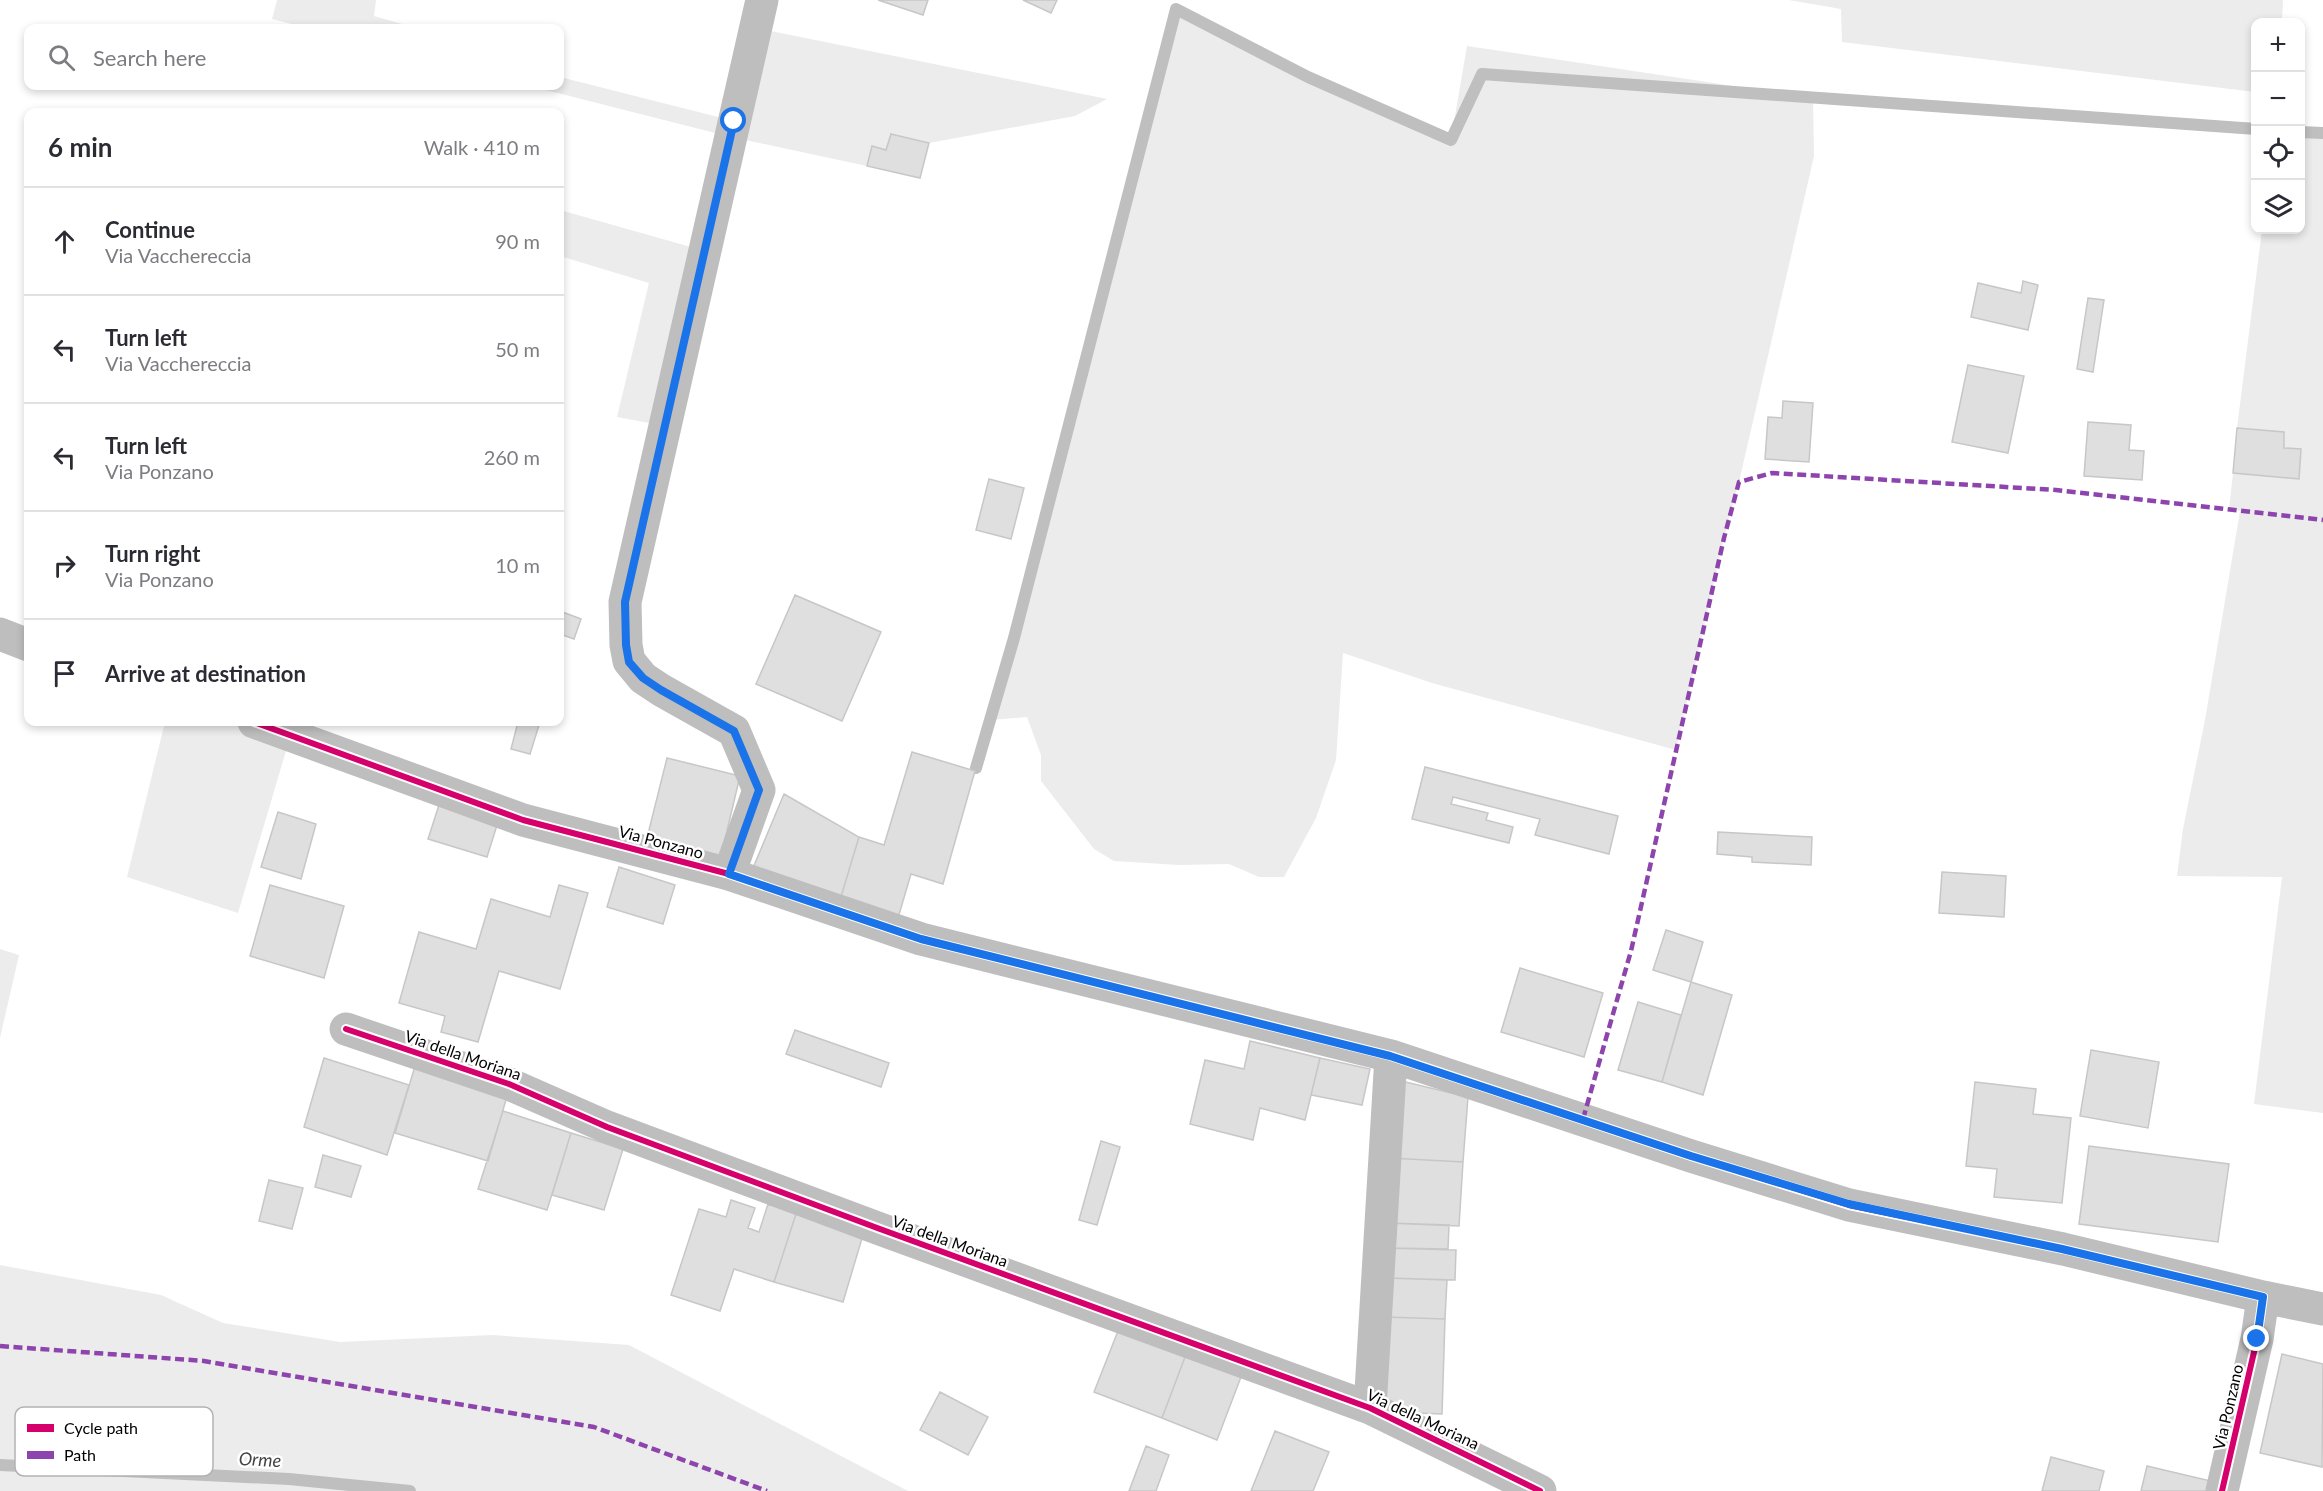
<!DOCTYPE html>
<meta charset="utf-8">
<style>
body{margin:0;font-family:Lato,sans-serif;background:#f7f7f7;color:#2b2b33}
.controls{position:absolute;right:18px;top:18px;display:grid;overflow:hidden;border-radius:12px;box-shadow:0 3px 9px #0003}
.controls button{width:54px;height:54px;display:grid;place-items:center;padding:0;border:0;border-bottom:2px solid #e1e1e2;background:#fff;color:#2b2b33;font:30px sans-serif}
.stop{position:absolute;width:18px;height:18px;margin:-14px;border:4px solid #1a73e8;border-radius:50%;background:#fff}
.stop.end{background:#1a73e8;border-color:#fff;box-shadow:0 2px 6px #0008}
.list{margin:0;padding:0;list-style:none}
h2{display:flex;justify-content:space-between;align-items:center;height:78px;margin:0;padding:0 24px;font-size:26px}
h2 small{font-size:20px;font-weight:400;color:#7c7c81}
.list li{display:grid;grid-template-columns:39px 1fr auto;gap:18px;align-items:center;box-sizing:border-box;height:108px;padding:0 24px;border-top:2px solid #e1e1e2}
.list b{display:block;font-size:22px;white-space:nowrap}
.list p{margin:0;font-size:20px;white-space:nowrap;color:#7c7c81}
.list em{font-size:20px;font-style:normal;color:#7c7c81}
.icon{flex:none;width:33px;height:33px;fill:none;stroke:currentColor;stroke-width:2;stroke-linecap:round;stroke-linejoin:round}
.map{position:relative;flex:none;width:2323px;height:1491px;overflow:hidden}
.search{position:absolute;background:#fff;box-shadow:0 3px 9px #0003;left:24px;top:24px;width:540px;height:66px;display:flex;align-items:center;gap:15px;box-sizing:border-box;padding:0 21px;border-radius:12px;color:#7c7c81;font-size:22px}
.panel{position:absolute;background:#fff;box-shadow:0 3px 9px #0003;left:24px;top:108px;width:540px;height:618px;border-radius:12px}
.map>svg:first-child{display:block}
.green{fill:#ececec}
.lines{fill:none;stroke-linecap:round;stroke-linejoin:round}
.stream{stroke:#bfbfbf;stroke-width:12}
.building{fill:#dfdfdf;stroke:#c7c7c7;stroke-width:1.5}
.street{stroke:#bebebe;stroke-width:33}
.quiet{stroke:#8e44ad;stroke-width:4.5;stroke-dasharray:9 4.5;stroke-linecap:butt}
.cycleway-casing{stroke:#fff;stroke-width:10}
.cycleway{stroke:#d6006c;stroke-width:6}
.route{stroke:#1a73e8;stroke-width:8}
.labels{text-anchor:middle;stroke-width:5;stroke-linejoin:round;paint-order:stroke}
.street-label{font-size:16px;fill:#000;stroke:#fff}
.water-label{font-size:18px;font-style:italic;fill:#444;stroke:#fff}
.key{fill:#fff;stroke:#b2b2b2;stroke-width:1.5}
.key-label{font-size:16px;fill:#000}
</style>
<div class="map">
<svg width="2323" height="1491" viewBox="0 0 2323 1491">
<rect width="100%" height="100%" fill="#fff"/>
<path class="green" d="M277,0H376L374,16L416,28H307L272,19Z
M1789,0H2283L2282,22H2256L2255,92L1842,42L1841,9Z
M1176,9L1308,77L1451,139L1467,46L1813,98L1814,156L1739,482L1724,538L1676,750L1432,683L1343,653L1336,760L1316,818L1284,877H1259L1229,864L1179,865L1114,861L1094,849L1041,781V755L1027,717L990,720L1014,638Z
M756,28L1107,99L1075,116L929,143L891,134L886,150L872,146L867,166L731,137L530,86H560V77L734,121Z
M2301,132L2323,133V1113L2254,1104L2282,877L2177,876L2183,829L2205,720L2240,511L2229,509L2233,473L2299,478L2301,449L2284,448V432L2237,428L2262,230H2300Z
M560,210L705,251L665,426L617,417L649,283L560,256Z
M165,722H254L291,734L238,913L127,877Z
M0,949L19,955L0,1038Z
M0,1265L161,1295L223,1323L340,1342L492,1335L629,1345L908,1491H0Z"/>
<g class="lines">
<path class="stream" d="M2300,132L2323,133
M976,768L1014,638L1176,9L1308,77L1451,140L1482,74L2256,129
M0,1465L289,1479L410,1491"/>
</g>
<path class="building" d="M878,0H928L923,15Z
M1023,0H1057L1051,13Z
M891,134L929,143L920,178L867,166L872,146L886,150Z
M2023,281L2038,285L2028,330L1971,317L1978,283L2021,293Z
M2088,298L2104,300L2093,372L2077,369Z
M1968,365L2024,376L2008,453L1952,442Z
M1783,401L1813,403L1809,462L1765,459L1768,417L1782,418Z
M2088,422L2131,425L2129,450L2144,451L2142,480L2084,476Z
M2237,428L2284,432V448L2301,449L2299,479L2233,473Z
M989,479L1024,488L1011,539L976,530Z
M795,595L881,632L842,721L756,684Z
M560,611L581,619L574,639L560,634Z
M518,722H540L530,754L511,749Z
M912,752L975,771L943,884L911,874L895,928L837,910L859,837L884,845Z
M667,758L740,776L721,856L647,838Z
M1425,767L1618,816L1609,854L1535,835L1540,819L1453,797L1451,804L1488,813L1486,820L1513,827L1509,843L1412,819Z
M784,794L859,837L837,910L753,868Z
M439,805L498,822L487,857L428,839Z
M278,812L316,824L301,879L261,867Z
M1718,832L1812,837L1811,865L1752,862V857L1717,854Z
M619,867L675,885L663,924L607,907Z
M1942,872L2006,876L2004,917L1939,913Z
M270,885L344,906L324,978L250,956Z
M559,885L588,893L560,989L499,971L478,1042L441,1032L445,1016L399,1003L419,932L476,949L491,899L550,917Z
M1666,930L1703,942L1691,982L1653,970Z
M1520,968L1603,993L1584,1057L1501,1032Z
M1691,982L1732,995L1703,1095L1662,1082Z
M1638,1002L1681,1015L1662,1082L1618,1070Z
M795,1030L889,1063L881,1087L786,1054Z
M1250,1041L1320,1058L1305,1120L1260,1108L1253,1140L1190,1124L1205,1060L1244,1069Z
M2091,1050L2159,1062L2148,1128L2080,1116Z
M324,1058L409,1085L387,1155L304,1127Z
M1320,1058L1370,1069L1362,1105L1311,1095Z
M415,1066L508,1093L488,1161L395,1133Z
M1389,1078L1468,1097L1463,1162L1390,1158Z
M1975,1082L2036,1089L2033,1114L2071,1118L2062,1203L1994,1197L1997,1169L1966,1166Z
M503,1111L571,1133L547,1210L478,1189Z
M571,1133L623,1149L604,1210L552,1195Z
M1101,1141L1120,1147L1097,1225L1079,1220Z
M2089,1146L2229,1164L2218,1242L2079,1224Z
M323,1155L361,1166L351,1197L315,1187Z
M1390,1158L1463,1162L1459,1226L1387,1223Z
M269,1180L303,1188L292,1229L259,1221Z
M731,1200L755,1208L748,1228L759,1232L768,1204L796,1214L774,1282L734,1269L720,1311L671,1295L699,1209L726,1217Z
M796,1214L863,1235L843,1302L774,1282Z
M1387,1223L1449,1225L1448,1249L1387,1248Z
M1387,1248L1456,1250L1455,1280L1386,1278Z
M1386,1278L1447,1280L1445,1319L1385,1317Z
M1385,1317L1445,1319L1442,1414L1383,1412Z
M1118,1331L1185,1357L1162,1418L1094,1392Z
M2282,1354L2323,1364L2322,1467L2260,1453Z
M1185,1357L1241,1377L1217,1440L1162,1418Z
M940,1392L988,1417L968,1455L920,1430Z
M1275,1431L1329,1452L1313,1491H1251Z
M1146,1446L1169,1455L1156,1491H1129Z
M2051,1457L2104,1471L2099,1491H2042Z
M2147,1466L2215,1482L2213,1491H2141Z"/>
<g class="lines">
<path class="street" d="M0,634L28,645
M254,722L523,820L729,874L921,939L1391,1056L1691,1156L1849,1205L2063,1249L2263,1297L2257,1339L2222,1491
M729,874L759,790L734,731L661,690L643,678L629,661L626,645L625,602L762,0
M346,1029L509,1084L607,1127L880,1229L1370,1408L1540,1491
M2263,1297L2323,1309
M1370,1408L1391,1056"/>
<path class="quiet" d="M1583,1119L1631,951L1724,538L1739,482L1772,473L2056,490L2323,520
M0,1346L204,1361L594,1427L767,1491"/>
<defs>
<path id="cycleway" d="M254,722L523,820L729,874L921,939L1391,1056L1691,1156L1849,1205L2063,1249L2263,1297L2257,1339L2222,1491
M346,1029L509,1084L607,1127L880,1229L1370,1408L1540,1491"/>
</defs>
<use href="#cycleway" class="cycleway-casing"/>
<use href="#cycleway" class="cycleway"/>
</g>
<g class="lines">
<path class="route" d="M734,121L625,602L626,645L629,662L643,678L661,690L734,731L759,790L729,874L921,939L1390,1056L1691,1156L1849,1204L2062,1249L2263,1297L2257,1339"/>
</g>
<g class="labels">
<g class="street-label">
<text transform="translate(661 842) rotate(15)" y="6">Via Ponzano</text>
<text transform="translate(463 1055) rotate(19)" y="6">Via della Moriana</text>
<text transform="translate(950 1241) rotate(20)" y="6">Via della Moriana</text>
<text transform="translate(2228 1407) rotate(-77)" y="6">Via Ponzano</text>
<text transform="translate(1423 1419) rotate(25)" y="6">Via della Moriana</text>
</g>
<g class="water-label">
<text transform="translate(260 1460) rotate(3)" y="6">Orme</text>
</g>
</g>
<rect x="15" y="1407" width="198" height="69" rx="9" class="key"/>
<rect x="27" y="1424" width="27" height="8" fill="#d6006c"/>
<rect x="27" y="1451" width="27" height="8" fill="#8e44ad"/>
<g class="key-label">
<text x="64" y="1434">Cycle path</text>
<text x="64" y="1461">Path</text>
</g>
</svg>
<div class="controls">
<button>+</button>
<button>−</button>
<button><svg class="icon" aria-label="locate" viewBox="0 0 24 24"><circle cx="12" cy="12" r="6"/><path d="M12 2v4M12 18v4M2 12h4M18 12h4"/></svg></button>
<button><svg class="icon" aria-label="layers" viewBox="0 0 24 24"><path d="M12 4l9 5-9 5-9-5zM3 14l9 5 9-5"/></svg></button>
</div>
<div class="stop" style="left:734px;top:121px"></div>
<div class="stop end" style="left:2257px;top:1339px"></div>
<div class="search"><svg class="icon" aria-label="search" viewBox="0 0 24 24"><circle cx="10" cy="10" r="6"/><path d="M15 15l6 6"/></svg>Search here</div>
<section class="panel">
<h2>6 min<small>Walk · 410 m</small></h2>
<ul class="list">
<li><svg class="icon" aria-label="ahead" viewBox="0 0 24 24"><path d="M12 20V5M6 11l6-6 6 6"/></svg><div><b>Continue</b><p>Via Vacchereccia</p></div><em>90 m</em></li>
<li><svg class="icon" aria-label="left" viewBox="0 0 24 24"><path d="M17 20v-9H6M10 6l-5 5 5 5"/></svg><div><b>Turn left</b><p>Via Vacchereccia</p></div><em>50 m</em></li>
<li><svg class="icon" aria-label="left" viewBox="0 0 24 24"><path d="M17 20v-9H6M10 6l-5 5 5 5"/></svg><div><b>Turn left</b><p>Via Ponzano</p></div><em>260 m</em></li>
<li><svg class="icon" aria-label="right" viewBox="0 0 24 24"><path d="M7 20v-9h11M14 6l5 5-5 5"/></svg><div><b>Turn right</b><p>Via Ponzano</p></div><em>10 m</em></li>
<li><svg class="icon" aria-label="arrive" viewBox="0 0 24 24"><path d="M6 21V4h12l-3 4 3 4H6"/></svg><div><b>Arrive at destination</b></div></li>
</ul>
</section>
</div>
